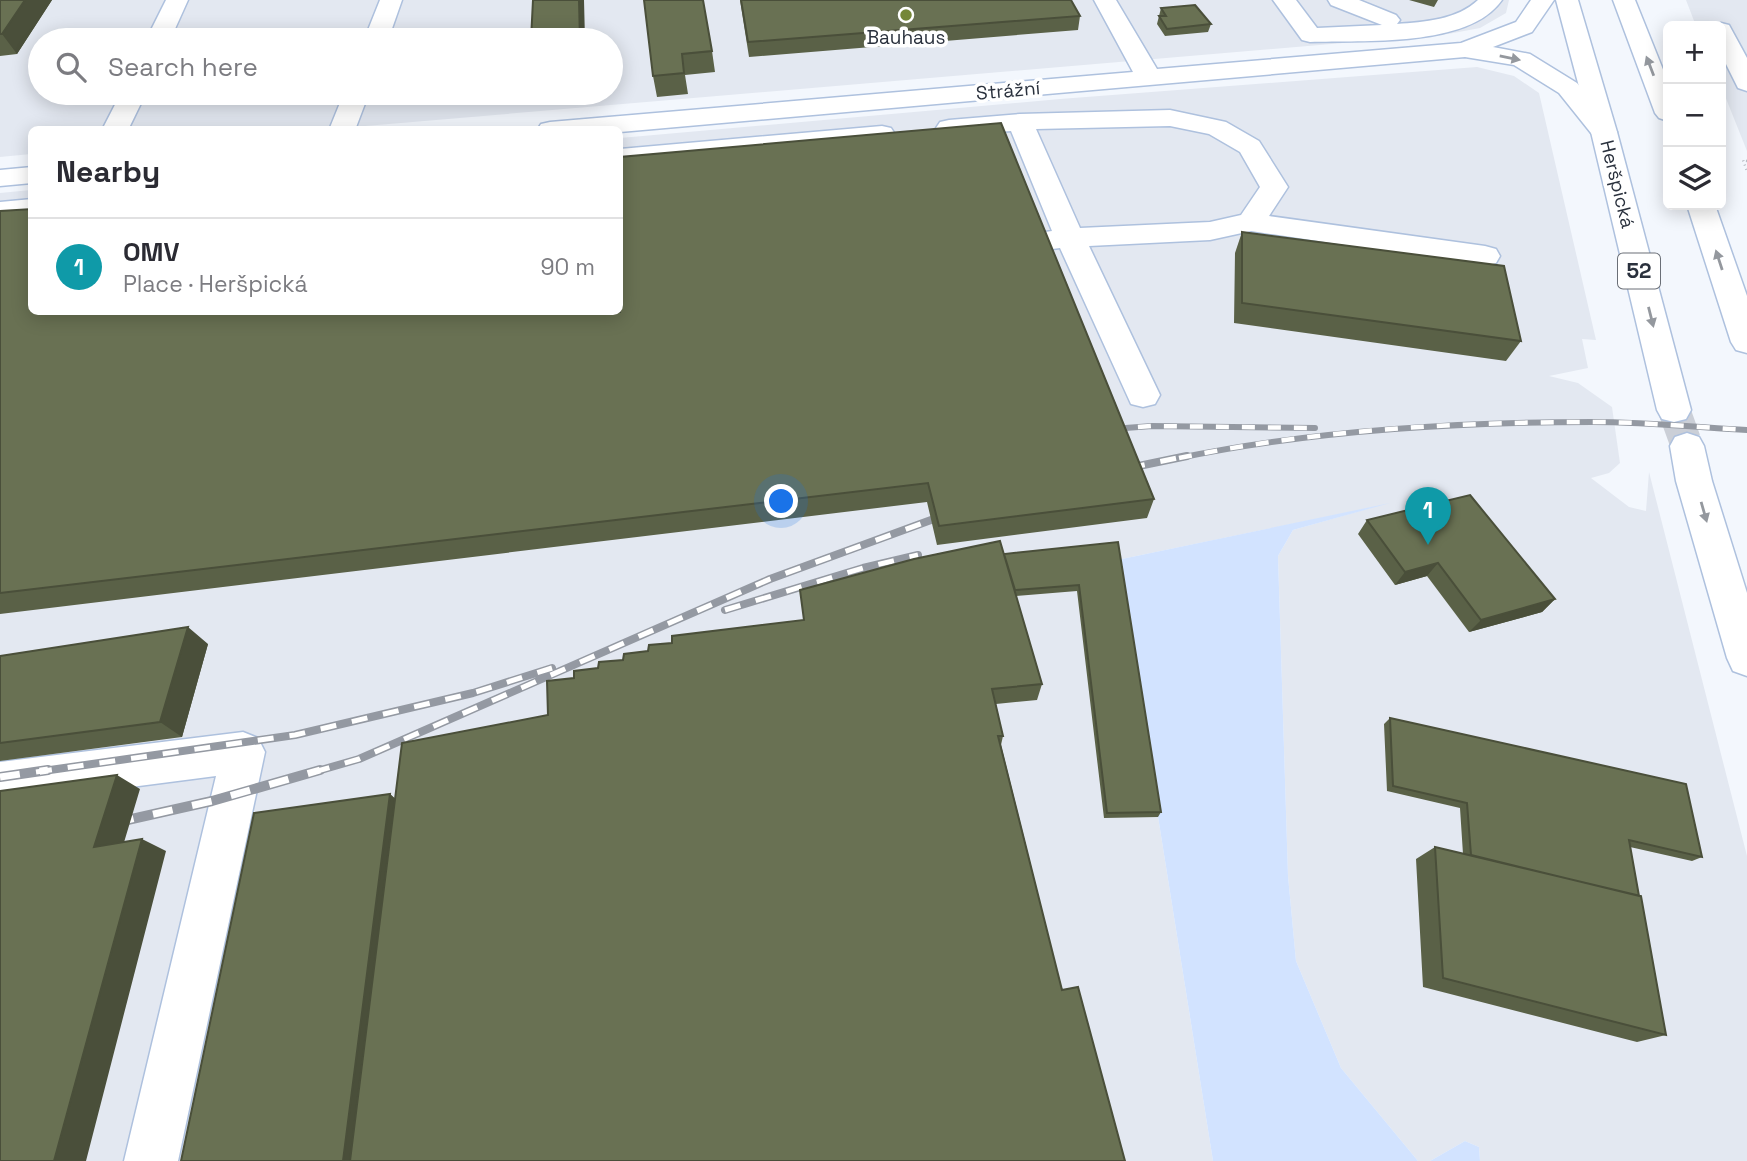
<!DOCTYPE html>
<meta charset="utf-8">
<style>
body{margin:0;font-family:"Space Grotesk",sans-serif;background:#f2f2f3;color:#2b2b33}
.controls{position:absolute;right:21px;top:21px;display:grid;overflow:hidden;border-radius:10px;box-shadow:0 4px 18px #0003}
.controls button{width:63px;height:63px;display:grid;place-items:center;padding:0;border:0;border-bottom:2px solid #e1e1e2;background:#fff;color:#2b2b33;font:35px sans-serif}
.you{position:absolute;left:782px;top:502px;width:24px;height:24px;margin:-18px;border:5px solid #fff;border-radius:50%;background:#1a73e8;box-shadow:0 0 0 10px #1a73e833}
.badge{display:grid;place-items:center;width:46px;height:46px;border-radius:50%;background:#758738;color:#fff;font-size:23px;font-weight:700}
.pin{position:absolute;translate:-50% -58px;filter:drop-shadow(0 2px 4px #0008)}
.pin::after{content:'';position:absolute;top:37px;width:24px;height:21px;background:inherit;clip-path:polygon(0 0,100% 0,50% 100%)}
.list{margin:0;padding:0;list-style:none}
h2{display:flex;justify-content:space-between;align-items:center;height:91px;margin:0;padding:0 28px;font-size:30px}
h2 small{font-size:23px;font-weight:400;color:#7c7c81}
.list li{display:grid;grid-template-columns:46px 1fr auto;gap:21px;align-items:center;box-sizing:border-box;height:98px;padding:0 28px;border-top:2px solid #e1e1e2}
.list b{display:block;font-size:26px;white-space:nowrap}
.list p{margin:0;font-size:23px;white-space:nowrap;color:#7c7c81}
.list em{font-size:23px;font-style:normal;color:#7c7c81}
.icon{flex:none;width:38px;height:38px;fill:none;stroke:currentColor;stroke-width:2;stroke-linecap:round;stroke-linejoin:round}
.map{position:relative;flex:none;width:1747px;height:1161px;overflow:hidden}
.search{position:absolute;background:#fff;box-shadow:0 4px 18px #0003;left:28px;top:28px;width:595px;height:77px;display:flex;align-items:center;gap:18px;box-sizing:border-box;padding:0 24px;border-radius:38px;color:#7c7c81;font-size:26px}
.panel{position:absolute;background:#fff;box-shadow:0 4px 18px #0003;left:28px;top:126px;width:595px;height:189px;border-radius:10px}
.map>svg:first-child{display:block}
.built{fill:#e3e8f1;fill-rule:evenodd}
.green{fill:#d2e3ff}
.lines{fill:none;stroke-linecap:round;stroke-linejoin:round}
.major-tunnel{stroke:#cbcfd7;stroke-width:32;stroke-dasharray:32 16;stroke-linecap:butt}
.minor-casing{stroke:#aec1de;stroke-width:3}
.major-casing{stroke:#aec1de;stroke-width:3}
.path{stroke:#b2b7bf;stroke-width:2.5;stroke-dasharray:1 3.5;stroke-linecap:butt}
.minor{fill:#fff;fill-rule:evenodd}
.major{fill:#fff;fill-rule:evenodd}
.rail-far2-casing{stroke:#9499a2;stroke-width:6}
.rail-far1-casing{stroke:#9499a2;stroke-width:8}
.rail-casing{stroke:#9499a2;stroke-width:10}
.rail-far2{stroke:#fff;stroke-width:4.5;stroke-dasharray:13;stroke-linecap:butt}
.rail-far1{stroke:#fff;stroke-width:5;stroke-dasharray:16;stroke-linecap:butt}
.rail{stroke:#fff;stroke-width:7;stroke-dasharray:20;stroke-linecap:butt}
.wall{fill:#5a6147}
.shaded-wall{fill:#4a4f3a}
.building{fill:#697153;stroke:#4a4f3a;stroke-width:2}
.oneway{fill:#94989e}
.poi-dot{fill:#758738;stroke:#fff;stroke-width:2.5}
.labels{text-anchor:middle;stroke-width:7;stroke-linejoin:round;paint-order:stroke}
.far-poi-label{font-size:19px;fill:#2a313d;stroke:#fff}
.far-street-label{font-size:19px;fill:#2a313d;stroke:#fff}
.shield{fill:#fff;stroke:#6a6f77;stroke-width:2}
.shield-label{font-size:21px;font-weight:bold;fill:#2a313d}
</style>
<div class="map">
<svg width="1747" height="1161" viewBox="0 0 1747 1161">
<rect width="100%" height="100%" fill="#f3f7fd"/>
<path class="built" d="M0,0H1509L1506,13L1480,28L1448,34L330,129L32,130L31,154L0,157ZM40,40H611V93H40Z
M1686,0H1747V151L1721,86V26H1696Z
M1477,67L1514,76L1539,93L1596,340L1582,339L1588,368L1549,376L1578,383L1612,407L1620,463L1609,473L1591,478L1629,507L1646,511L1649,472L1747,856V1161H1480L1479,1147L1465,1141L1430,1161H1418L1341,1068L1296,961L1288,876L1278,556L1293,530L1374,507L1117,560L1213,1161H0V193L31,190L32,312H620V138L1060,99Z"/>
<path class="green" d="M1390,503L1293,530L1278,556L1288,876L1296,961L1341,1068L1418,1161H1213L1117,560Z
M1465,1141L1479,1147L1480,1161H1430Z"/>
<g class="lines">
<path class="major-tunnel" d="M1674,410L1687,446"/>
<defs>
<path id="minor" d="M166,0H188L170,40H146Z
M380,0H402L388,40H364Z
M1094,0H1116L1157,69L1461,43L1516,22L1531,0H1554L1532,32L1493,47L1530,54L1577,83L1617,132L1613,138L1604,140L1595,138L1559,93L1514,65L1465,57L620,132V130H537L541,124L550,122L1133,72Z
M1273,0H1296L1317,28L1382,25L1331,5L1328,0H1359L1396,15L1400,20L1397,24C1424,22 1457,20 1478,0H1502C1469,48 1363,40 1310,42L1302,40Z
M1721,23L1729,25L1747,58V91L1738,88L1721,54V26H1712Z
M121,93H146L128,130H102Z
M344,93H369L355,130H329Z
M1170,110L1226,122L1259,141L1288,187L1269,216L1485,246L1496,249L1500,256L1496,263L1485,266L1251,231L1210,240L1089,246L1160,395L1155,404L1143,407L1131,404L1060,248L999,256L989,254L984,247L989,240L1052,231L1011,131L949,136L940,134L936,128L940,122L949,120L1020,114ZM1170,126L1209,134L1240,152L1260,187L1241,215L1210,222L1080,228L1036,129Z
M882,126L891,128L895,134L891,140L620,165V149Z
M32,167V183L0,186V170Z
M32,199V217L0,220V202Z
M243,732L258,738L265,752L178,1161H124L216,776L0,804V762Z"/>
<path id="major" d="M1556,0H1578L1617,132L1691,410L1686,419L1674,422L1662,419L1657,410L1591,132Z
M1613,0H1635L1668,82V121L1659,118L1655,113Z
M1687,205H1715L1747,296V353L1736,350L1731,342Z
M1687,433L1699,437L1704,446L1712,481L1747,593V676L1733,671L1727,658L1676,481L1670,446L1675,437Z"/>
</defs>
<use href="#minor" class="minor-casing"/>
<use href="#major" class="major-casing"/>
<path class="path" d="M1747,161L1743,160L1747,171"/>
<use href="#minor" class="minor"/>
<use href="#major" class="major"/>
<defs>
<path id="rail-far2" d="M1112,429L1152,426L1315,428
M1179,458C1314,430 1454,422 1592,422C1644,422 1696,427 1747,430"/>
<path id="rail-far1" d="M1129,468L1187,456
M725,610L863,568L918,555
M36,772L295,735L473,693L552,668
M314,772L359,759L770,579L931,520"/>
<path id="rail" d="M0,777L48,770
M114,823L212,801L320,770"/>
</defs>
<use href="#rail-far2" class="rail-far2-casing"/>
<use href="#rail-far1" class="rail-far1-casing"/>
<use href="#rail" class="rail-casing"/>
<use href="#rail-far2" class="rail-far2"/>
<use href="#rail-far1" class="rail-far1"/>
<use href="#rail" class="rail"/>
</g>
<path class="wall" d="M0,0H52L17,54L0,56Z
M644,0L712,51L715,72L685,75L688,94L657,97L653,76Z
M740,0H1071L1080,16L1078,30L749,57Z
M1409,0H1438L1434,7Z
M1161,8L1211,24L1208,32L1165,36L1157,24Z
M0,211L1154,499L1147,518L937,545L927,502L0,614Z
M1242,232L1521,341L1506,361L1234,323L1235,253Z
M1367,520L1555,599L1542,612L1469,632L1427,576L1395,585L1358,534Z
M1118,542L1161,812L1158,817L1104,818L1077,591L1016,596L1042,684L1037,700L996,704L1003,736L1001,745L1062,990L1125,1161L254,813L390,794L395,799L548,715L574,678L598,668L672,643L804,620L1004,554Z
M208,644L182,737L0,761V656Z
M1390,718L1702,857L1692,861L1630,847L1666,1035L1637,1042L1423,987L1416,859L1435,847L1463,854L1460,808L1387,791L1384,724Z"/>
<path class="shaded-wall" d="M25,0H52L17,54L2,34Z
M579,0H584L585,40H580Z
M1438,563L1427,576L1395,585L1405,572Z
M1555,599L1542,612L1469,632L1481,620Z
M188,627L208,644L182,737L160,722Z
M117,775L140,789L119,859L94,847Z
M390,794L409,811L368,1161H343Z
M142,839L166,851L86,1161H54Z"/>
<path class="building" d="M0,0H25L2,34H0Z
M533,0H579L580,40H531Z
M644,0H703L712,51L682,54L684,73L653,76Z
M741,0H1071L1080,16L748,42Z
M1195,5L1211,24L1167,29L1159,16H1166L1161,8Z
M1001,123L1154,499L939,526L928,483L0,593V211L32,209V312H620V157Z
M1242,232L1504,266L1521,341L1242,303Z
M1470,495L1555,599L1481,620L1438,563L1405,572L1367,520Z
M1000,541L1042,684L992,689L1003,736H998L1062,990L1078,987L1125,1161H350L402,743L548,715L547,681L574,678V671L598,668L599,662L623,660L624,654L648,651L649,645L672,643V636L804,620L800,590L914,559Z
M1118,542L1161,812L1107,813L1079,585L1015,590L1004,554Z
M188,627L160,722L0,743V656Z
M1390,718L1686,784L1702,857L1629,840L1639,896L1471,855L1467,803L1393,786Z
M117,775L94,847L142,839L54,1161H0V791Z
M390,794L343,1161H181L254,813Z
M1435,847L1641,896L1666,1035L1443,978Z"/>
<defs><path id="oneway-solid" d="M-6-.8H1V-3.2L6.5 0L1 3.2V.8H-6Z" transform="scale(1.75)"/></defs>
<g class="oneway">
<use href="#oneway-solid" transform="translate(1510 58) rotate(11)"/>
<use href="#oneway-solid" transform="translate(1650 66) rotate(-111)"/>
<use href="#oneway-solid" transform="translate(1719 260) rotate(-108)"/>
<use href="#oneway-solid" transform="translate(1651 317) rotate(76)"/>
<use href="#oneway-solid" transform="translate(1704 512) rotate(74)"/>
</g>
<circle class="poi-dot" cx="906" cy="15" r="7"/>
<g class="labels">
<g class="far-poi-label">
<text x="906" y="44">Bauhaus</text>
</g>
<g class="far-street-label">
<text transform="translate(1008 90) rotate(-5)" y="7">Strážní</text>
<text transform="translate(1618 184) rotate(76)" y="7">Heršpická</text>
</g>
<rect class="shield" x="1618" y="253.5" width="42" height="35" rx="5"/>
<g class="shield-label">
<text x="1639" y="278">52</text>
</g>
</g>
</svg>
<div class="controls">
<button>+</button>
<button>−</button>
<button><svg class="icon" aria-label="layers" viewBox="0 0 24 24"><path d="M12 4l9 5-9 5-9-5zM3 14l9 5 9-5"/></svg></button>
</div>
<div class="you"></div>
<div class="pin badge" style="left:1428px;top:545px;background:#0f9aa8">1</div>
<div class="search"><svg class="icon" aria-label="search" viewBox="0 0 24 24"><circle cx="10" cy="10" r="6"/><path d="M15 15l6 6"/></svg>Search here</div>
<section class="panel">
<h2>Nearby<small></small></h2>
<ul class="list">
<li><span class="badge" style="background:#0f9aa8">1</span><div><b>OMV</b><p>Place · Heršpická</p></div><em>90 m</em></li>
</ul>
</section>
</div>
